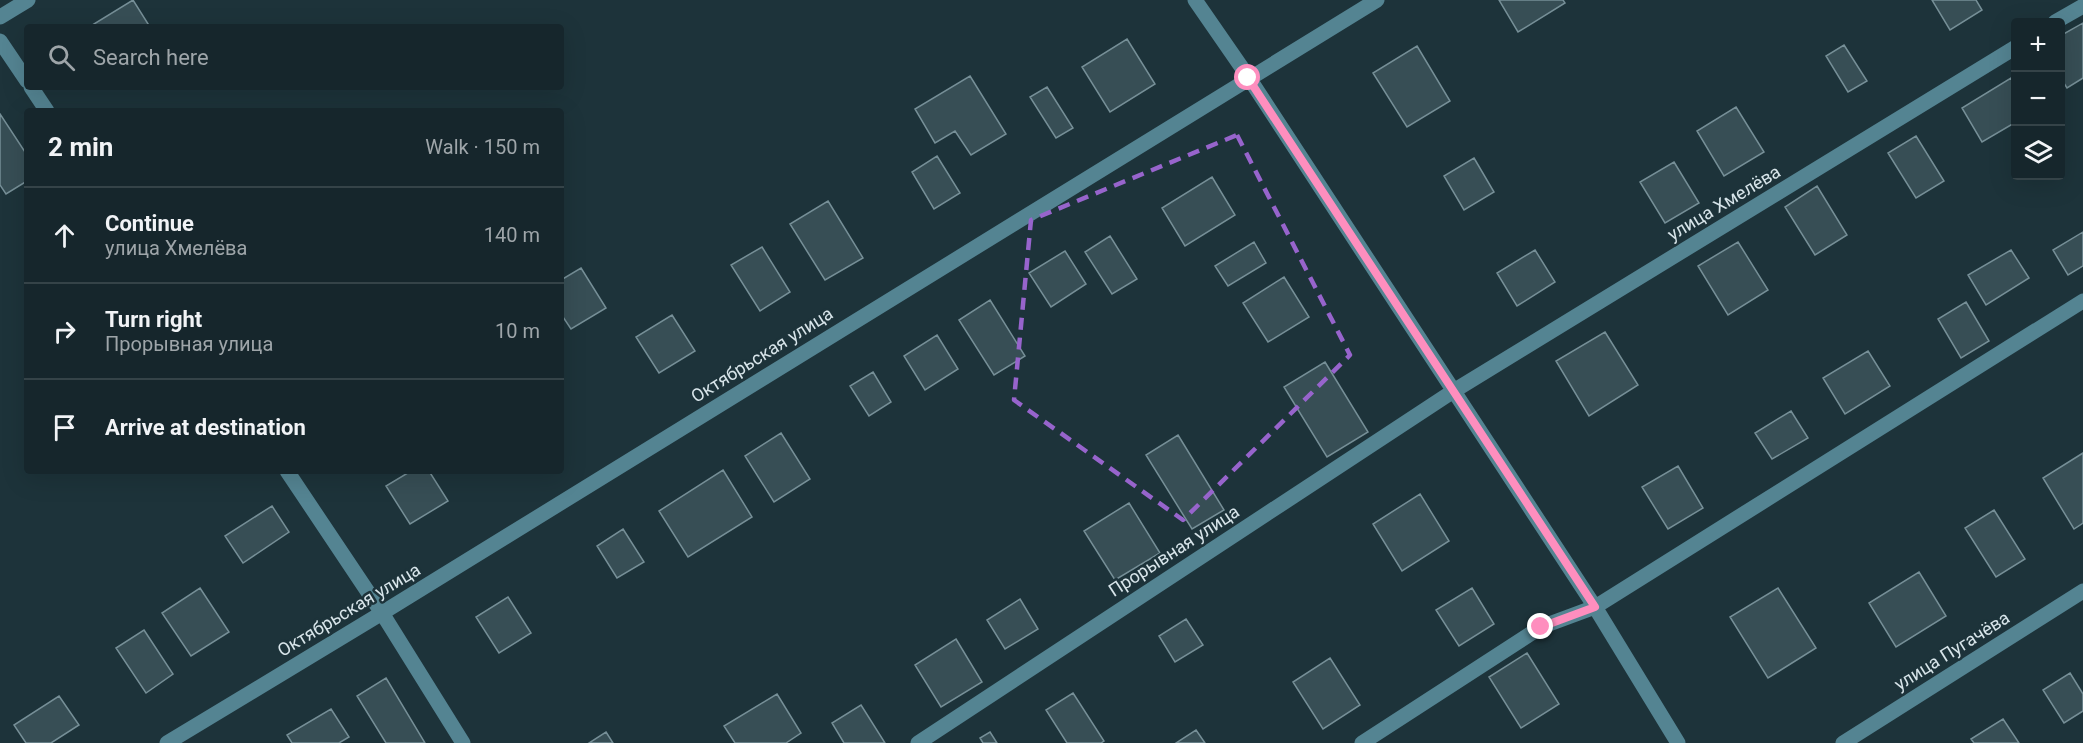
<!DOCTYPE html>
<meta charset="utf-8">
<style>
body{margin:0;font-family:Roboto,sans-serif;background:#233238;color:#f1f3f6}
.controls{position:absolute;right:18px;top:18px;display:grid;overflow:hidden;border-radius:6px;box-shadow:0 6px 24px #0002}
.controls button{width:54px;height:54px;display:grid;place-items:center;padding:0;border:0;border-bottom:2px solid #354348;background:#16262c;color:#f1f3f6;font:30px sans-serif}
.stop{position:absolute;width:18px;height:18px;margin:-14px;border:4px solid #fe8ebe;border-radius:50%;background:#fff}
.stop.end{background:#fe8ebe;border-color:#fff;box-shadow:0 2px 6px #0008}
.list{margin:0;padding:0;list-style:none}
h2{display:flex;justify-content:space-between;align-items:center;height:78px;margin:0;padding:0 24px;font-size:26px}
h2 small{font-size:20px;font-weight:400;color:#9ea5a9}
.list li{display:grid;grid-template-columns:39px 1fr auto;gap:18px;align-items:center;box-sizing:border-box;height:96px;padding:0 24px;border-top:2px solid #354348}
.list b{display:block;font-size:22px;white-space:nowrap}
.list p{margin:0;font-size:20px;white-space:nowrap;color:#9ea5a9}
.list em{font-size:20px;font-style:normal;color:#9ea5a9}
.icon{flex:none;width:33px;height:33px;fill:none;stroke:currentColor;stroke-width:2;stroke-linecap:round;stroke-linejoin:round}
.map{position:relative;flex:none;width:2083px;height:743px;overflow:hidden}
.search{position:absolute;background:#16262c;box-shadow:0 6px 24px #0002;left:24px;top:24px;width:540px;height:66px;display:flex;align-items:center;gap:15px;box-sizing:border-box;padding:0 21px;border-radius:6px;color:#9ea5a9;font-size:22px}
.panel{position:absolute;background:#16262c;box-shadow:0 6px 24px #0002;left:24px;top:108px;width:540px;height:366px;border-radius:6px}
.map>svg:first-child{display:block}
.building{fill:#374e55;stroke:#768f97;stroke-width:1.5}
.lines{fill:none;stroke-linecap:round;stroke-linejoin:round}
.minor{stroke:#548492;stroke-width:15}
.route{stroke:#fe8ebe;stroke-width:8}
.marked{fill:none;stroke:#9764cc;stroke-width:4.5;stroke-dasharray:12 8;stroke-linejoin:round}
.labels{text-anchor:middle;stroke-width:5;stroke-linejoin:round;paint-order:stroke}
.street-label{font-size:18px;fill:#d8e5ea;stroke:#1d333a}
</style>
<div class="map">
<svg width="2083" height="743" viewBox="0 0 2083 743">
<rect width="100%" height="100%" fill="#1d333a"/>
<path class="building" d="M133,0L150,27H89Z
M1499,0H1563L1565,3L1518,32Z
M1932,0H1976L1982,10L1950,30Z
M2083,23V78L2067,88L2060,77V36Z
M1127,39L1155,84L1110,112L1082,67Z
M1844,45L1867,81L1848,92L1826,56Z
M1417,46L1450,101L1407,127L1373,73Z
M970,76L1006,134L971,155L955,131L935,143L915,109Z
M2011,78L2016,85V122L1982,142L1962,108Z
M1047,87L1073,128L1056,138L1030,97Z
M1736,107L1764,152L1724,176L1697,131Z
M0,114L27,155V181L6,194L0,185Z
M1916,136L1944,181L1916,198L1888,153Z
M937,156L960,193L934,209L912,172Z
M1474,158L1494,192L1464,210L1444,176Z
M1674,162L1699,203L1665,223L1640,182Z
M1212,177L1235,215L1185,246L1162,208Z
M1817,186L1847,235L1815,255L1785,207Z
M828,201L863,258L825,280L790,224Z
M2083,232V266L2068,275L2053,250Z
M1110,236L1137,279L1112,294L1085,252Z
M1254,242L1266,263L1228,286L1215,266Z
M1738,242L1768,290L1728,315L1698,266Z
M762,247L790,292L760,311L731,265Z
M1535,250L1555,282L1517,306L1497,273Z
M2011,250L2029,278L1986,305L1968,275Z
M1065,251L1086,284L1051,307L1029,273Z
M581,268L606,308L571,329L561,314V280Z
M1284,277L1309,317L1268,342L1243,303Z
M990,300L1025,356L994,375L959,320Z
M1966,302L1989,341L1961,358L1938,319Z
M672,315L695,351L659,373L636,337Z
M1605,332L1638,385L1589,416L1556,361Z
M937,335L958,369L925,390L904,356Z
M1868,351L1890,386L1845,414L1823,378Z
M1325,362L1368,432L1327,457L1284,387Z
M873,372L891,402L869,416L850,386Z
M1791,411L1808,438L1772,459L1755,433Z
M781,433L810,479L774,502L745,456Z
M1178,435L1224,510L1192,529L1146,455Z
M2083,453V523L2074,529L2043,478Z
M1678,466L1703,508L1668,529L1642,487Z
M723,470L752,517L688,557L659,511Z
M411,471H429L448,501L410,524L386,486Z
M1420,494L1449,541L1402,571L1373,524Z
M1129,503L1160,553L1115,580L1084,531Z
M272,506L289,532L243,563L225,536Z
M1994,510L2025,559L1996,577L1965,528Z
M623,529L644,562L617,578L597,546Z
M1919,572L1946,616L1896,647L1869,603Z
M200,588L229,632L191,656L162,613Z
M1472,588L1494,624L1459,646L1436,610Z
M1778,588L1816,648L1768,678L1730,617Z
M508,597L531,633L499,653L476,617Z
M1020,599L1038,629L1005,649L987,620Z
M1186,619L1203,645L1175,662L1159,636Z
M144,630L173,674L146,693L116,648Z
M956,639L982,682L941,707L915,665Z
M1527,653L1559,704L1521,728L1489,677Z
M1330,658L1360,705L1323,729L1293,682Z
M2070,673L2083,694V711L2064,723L2043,690Z
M386,678L425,743H386L357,696Z
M1073,693L1104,741L1101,743H1067L1046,710Z
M777,694L801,733L786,743H735L724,726Z
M59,696L79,725L51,743H26L14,725Z
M861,705L885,743H844L832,723Z
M331,709L349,737L339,743H292L287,735Z
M2003,719L2019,743H1974L1971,739Z
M1196,730L1205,743H1176Z
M606,732L613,743H589Z
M990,732L997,743H983L980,738Z"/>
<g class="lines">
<path class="minor" d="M1195,0L1249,78L1595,607L1678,743
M0,17L28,0
M2055,22L2083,6
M0,41L27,81
M31,87L47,111
M287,471L382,613L463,743
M167,743L382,613L1377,0
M918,743L1452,392L2016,47
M1362,743L1541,627L1595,607L2083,301
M1843,743L2083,591"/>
</g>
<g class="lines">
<path class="route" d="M1248,78L1595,607L1541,627"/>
</g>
<path class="marked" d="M1237,135L1350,355L1183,520L1014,400L1031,220Z"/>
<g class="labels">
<g class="street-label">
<text transform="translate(1724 203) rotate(-31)" y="6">улица Хмелёва</text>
<text transform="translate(762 355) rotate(-32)" y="6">Октябрьская улица</text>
<text transform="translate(1174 551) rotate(-33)" y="6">Прорывная улица</text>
<text transform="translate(349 610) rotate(-31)" y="6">Октябрьская улица</text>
<text transform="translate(1952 651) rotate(-32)" y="6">улица Пугачёва</text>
</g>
</g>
</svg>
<div class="controls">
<button>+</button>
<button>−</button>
<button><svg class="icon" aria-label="layers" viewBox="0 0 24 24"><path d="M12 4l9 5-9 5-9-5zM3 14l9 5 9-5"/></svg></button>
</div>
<div class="stop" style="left:1248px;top:78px"></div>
<div class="stop end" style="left:1541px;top:627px"></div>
<div class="search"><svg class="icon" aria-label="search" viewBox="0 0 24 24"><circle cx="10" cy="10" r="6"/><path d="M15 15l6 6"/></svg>Search here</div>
<section class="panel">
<h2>2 min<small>Walk · 150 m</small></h2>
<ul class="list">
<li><svg class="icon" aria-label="ahead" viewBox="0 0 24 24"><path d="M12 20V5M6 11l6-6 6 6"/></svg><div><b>Continue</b><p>улица Хмелёва</p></div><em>140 m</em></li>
<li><svg class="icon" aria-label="right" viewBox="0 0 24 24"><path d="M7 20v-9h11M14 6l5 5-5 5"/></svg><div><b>Turn right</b><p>Прорывная улица</p></div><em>10 m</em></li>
<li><svg class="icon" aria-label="arrive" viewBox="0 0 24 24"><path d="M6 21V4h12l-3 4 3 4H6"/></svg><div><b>Arrive at destination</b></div></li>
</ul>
</section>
</div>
